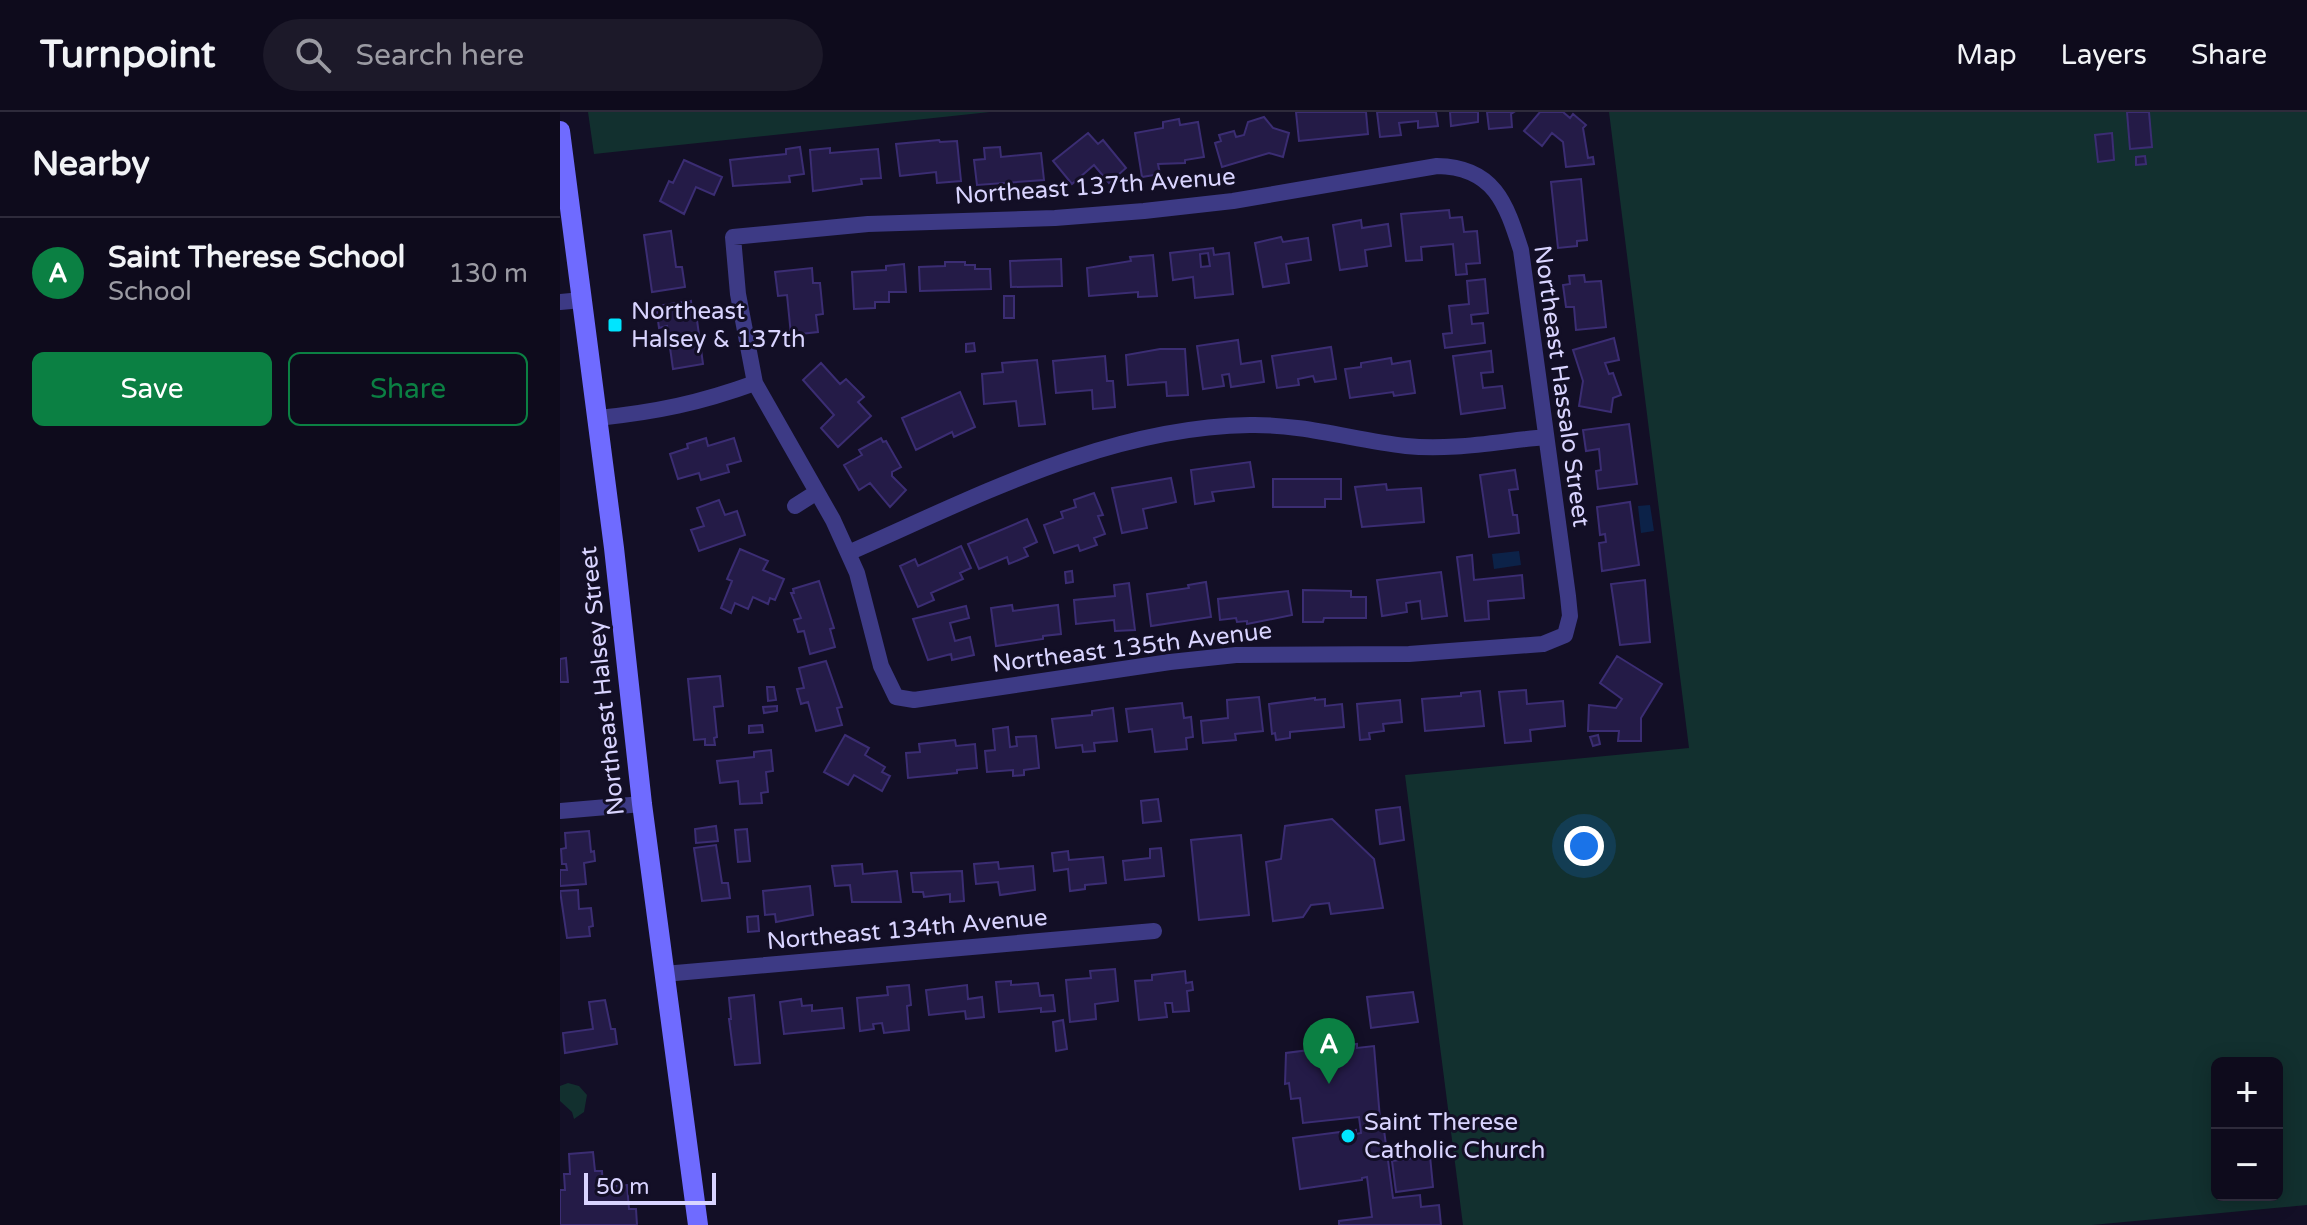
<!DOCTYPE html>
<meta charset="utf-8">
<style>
body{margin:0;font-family:"Varela Round",sans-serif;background:#1c1929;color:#f1f3f6}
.controls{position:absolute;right:24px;bottom:24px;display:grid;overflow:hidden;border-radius:12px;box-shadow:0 4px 20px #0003}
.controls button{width:72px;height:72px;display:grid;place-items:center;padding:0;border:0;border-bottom:2px solid #2e2b3b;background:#0e0b1c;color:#f1f3f6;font:40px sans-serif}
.scale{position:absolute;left:24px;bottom:20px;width:132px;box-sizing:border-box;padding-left:8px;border:4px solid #d9d4ff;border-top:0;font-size:22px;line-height:28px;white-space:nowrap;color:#d9d4ff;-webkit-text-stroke:6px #130f26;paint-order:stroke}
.you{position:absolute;left:1024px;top:734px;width:28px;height:28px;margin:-20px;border:6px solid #fff;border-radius:50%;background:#1a73e8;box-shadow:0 0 0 12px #1a73e833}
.badge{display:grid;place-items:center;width:52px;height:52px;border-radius:50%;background:#0b8043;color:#fff;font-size:26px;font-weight:700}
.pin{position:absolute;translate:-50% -66px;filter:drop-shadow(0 2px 4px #0008)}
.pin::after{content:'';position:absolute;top:42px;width:28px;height:24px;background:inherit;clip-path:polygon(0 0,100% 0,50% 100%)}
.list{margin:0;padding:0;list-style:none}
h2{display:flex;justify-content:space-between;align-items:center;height:104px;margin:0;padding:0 32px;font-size:34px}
h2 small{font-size:26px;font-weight:400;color:#9b9ba3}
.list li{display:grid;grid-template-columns:52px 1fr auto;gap:24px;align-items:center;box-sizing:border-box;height:112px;padding:0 32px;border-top:2px solid #2e2b3b}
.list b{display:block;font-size:30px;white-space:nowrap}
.list p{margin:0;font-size:26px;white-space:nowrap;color:#9b9ba3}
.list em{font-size:26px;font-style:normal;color:#9b9ba3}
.actions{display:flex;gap:16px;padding:24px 32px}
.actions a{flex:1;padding:18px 0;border:2px solid #0b8043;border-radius:12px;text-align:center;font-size:28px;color:#0b8043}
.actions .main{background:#0b8043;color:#fff}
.icon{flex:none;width:44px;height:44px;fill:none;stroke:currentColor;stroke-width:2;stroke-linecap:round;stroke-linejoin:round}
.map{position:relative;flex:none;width:1747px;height:1113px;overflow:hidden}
header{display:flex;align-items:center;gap:48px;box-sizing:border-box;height:112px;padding:0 40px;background:#0e0b1c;border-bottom:2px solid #2e2b3b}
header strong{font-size:38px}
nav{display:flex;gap:44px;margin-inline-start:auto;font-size:28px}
.search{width:560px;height:72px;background:#1c1929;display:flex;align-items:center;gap:20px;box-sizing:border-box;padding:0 28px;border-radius:44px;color:#9b9ba3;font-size:30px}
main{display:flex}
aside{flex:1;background:#0e0b1c}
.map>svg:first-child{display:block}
.green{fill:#12302f;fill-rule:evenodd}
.water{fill:#0c2248}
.building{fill:#241b47;stroke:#3b2d73;stroke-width:2;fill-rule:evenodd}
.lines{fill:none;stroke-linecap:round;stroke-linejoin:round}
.minor{stroke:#3d3a85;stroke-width:16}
.secondary{stroke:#6f6bff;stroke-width:20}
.poi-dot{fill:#00e5ff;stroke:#130f26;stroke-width:3}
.labels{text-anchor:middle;stroke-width:6;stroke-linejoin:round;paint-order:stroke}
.street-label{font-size:24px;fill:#d9d4ff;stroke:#130f26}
.poi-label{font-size:24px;fill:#d9d4ff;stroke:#130f26;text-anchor:start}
</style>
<header>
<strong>Turnpoint</strong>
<div class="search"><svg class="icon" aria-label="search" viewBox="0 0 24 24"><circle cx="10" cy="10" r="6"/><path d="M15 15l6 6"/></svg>Search here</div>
<nav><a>Map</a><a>Layers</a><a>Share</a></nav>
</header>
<main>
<aside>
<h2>Nearby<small></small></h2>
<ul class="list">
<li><span class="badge">A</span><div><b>Saint Therese School</b><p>School</p></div><em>130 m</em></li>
</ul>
<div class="actions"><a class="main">Save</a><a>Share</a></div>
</aside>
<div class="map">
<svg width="1747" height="1113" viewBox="0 0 1747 1113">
<rect width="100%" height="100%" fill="#130f26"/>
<path class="green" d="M28,0H430L34,42Z
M1049,0H1747V1093L1532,1113H903L845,663L1129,636ZM1657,951H1717V1083H1657Z
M8,971L19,974L27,983L24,1000L14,1007L12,1000L0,989V974Z"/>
<path class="water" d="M1090,393L1094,419L1081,421L1078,394Z
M959,439L961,453L934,457L932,442Z"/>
<path class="building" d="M736,0H806L808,22L739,29Z
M817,0H876L878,14L858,16V9L839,11L841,23L820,25Z
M890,0H918V10L891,14Z
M927,0H954L951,2L952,15L929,17Z
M980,0H1003L1010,6L1013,2L1026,13L1023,16L1028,46L1033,45L1034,52L1006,55L1003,30L992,21L982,34L964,19Z
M1567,0H1589L1592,35L1570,37Z
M704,5L713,16L729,21L723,45L709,41L662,55L655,31L661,29L659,23L674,19L676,25L684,23L688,10Z
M619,7L620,13L638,10L644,45L625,48V51L598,52L600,62L582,65L575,21L603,16V10Z
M528,21L538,32L543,28L566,56L549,71L534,53L512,72L493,49Z
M1552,21L1554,48L1538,50L1535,23Z
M379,28L380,30L397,29L401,69L377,71L376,60L340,64L336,32Z
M240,35L244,62L229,64L230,70L173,74L170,48L226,42V37Z
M440,35L441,45L481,41L484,68L417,73L414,48L425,47L424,36Z
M270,36V41L318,37L321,66L301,67L302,72L253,79L250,38Z
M1585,44L1586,52L1576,53V45Z
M124,48L162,65L154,83L136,75L124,102L100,89L109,69L113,71Z
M1021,67L1027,128L1017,129V134L998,136L991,70Z
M889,98L890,106L902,105L904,120L917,119L920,151L906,152L907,162L896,163L893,132L861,135L862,148L846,149L841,102Z
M801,108L802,116L828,112L831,134L805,138L807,154L780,158L773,113Z
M111,119L116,155H122L125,175L92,180L84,123Z
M721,125L723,130L748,126L751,148L726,152L729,171L703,175L695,131Z
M653,136L654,143L669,141L673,182L635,186L633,165L613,168L610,141ZM648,141L650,154L641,155L640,142Z
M593,143L597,184L578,185V180L529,184L527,156L571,149L570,145Z
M501,147L502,174L451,175L450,149Z
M385,150H405V153H415V157H430L431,177L360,179L359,155L385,154Z
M344,152L346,180H329V190H315V196L294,197L292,160L326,158V154Z
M252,156L253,171H260L263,202L256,203L258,220L231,223L227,183L218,184L215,160Z
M1024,163L1025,170L1041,169L1046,215L1016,218L1014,195H1006L1003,173L1010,172L1009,164Z
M925,167L928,201L911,203L912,212L923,211L925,231L885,236L883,222L892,221L889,194L909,192L907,169Z
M444,184H454V206H444Z
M131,189L133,208H137L143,252L113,257L107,214L99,216L96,194Z
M1054,226L1059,248L1045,251L1049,262L1053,261L1061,283L1053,286L1051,300L1019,294L1023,269L1013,238Z
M678,228L681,252L701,249L704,270L671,275L669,262L662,263L664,274L643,277L637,234Z
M414,231L415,239L406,240V232Z
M771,235L776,267L755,270L753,264L738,267L739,273L717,276L712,244Z
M600,237H625L628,283L607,284L606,270L568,273L566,243Z
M931,239L933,260L921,261L923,276L942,274L945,296L901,302L893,244Z
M545,244L547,269H553L555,295L533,297L532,278L496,281L493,249Z
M831,246L832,252L850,249L855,281L834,284L833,280L790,286L785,257L801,255V251Z
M477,248L485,312L459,314L456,289L424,292L422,262L443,260L442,251Z
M261,251L280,272L286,267L304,285L298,290L311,304L278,335L261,316L274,303L243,268Z
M400,280L415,315L394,325L392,320L356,338L342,306Z
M1069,312L1077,372L1038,377L1036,359L1041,358L1039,337L1026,339L1023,318Z
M146,326L148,334L174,326L181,349L167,353L169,360L141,368L139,361L118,367L110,342L128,336L127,332Z
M321,326L323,330L326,329L341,355L332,360V364L346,378L330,395L310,371L299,378L284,353L302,343L299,338Z
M690,350L694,375L652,380L654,389L635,392L631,358Z
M955,358L958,377L949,378L953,403H957L959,421L929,425L920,363Z
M611,366L616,390L583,397L587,416L562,421L552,376Z
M713,367H781V387H765V395H713Z
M826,372L827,378L861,376L864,410L802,415L795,375Z
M534,381L543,403L538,404L545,422L534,426L537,433L520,439L518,433L494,441L484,413L503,406L501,400L516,395L514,388Z
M159,388L165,403L177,399L185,423L139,439L131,418L144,414L137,396Z
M1070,390L1079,453L1042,459L1039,431L1046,430L1045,422L1040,423L1037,395Z
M467,407L477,430L464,436L468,444L449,452L447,445L419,457L408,432Z
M401,434L411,456L400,461L403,467L371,481L374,488L358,495L340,454L355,447L358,454Z
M180,437L208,449L203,458L224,467L215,488L210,486L208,492L193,485L188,497L175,491L171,501L161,496L172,469L167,467Z
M912,443L914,468L962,463L964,486L928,489L929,507L905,509L897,445Z
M512,459L513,470L506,471L505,460Z
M881,460L887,504L862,507L860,489L846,491L847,500L822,504L817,468Z
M1085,468L1090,530L1060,533L1051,472Z
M259,469L274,516L270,517L275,535L250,542L244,519L238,520L234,508L241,506L231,481H234L233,477Z
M646,470L651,505L591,514L587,482L629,476L628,473Z
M569,471L575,518L555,519L554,508L516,512L514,488L555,484L554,473Z
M743,478L791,479V485H806V506H764L763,510H743Z
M728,479L732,503L687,512V509L677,510L676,506L660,508L658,487Z
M452,493L453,499L498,493L501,522L483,524V527L436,534L431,496Z
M406,494L409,506L390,511L395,529L410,525L414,543L392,548L391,542L368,548L353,507Z
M1057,544L1102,572L1081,606V629H1058L1059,619H1028L1029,593L1056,596L1062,587L1040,571Z
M6,546L8,570H0V547Z
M266,549L282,595L277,596L282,613L256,619L248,590L241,592L237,577L244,576L239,556Z
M160,564L163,594L154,595L157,625L154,626L155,633H145V627L134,628L128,567Z
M207,575H214L216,588L208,589Z
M966,578L967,592L1003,589L1005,614L970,618L971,629L945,631L939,580Z
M920,579L924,614L865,619L862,587L901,584V581Z
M699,585L703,619L675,622L676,628L643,631L641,609L668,606L667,588Z
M755,586V588L765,587V594L782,592L784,615L730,620V626L716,628L715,621L712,622L709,592Z
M840,588L842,610L823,612L824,619L809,621L810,627L800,628L797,592Z
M622,591L624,606L631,605L633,625L626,626L627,637L595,640L592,617L569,620L566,597Z
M217,594V599L204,601L203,595Z
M553,596L557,629L534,631L535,639L523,640L522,633L496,636L492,607L532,603V599Z
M202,613L203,620L189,621V614Z
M448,615L450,635L457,634L456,625L476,624L479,656L464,658V663L453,664V658L427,660L425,639L435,638L433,617Z
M285,623L309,636L305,643L325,655L322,660L330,664L322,679L294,663L288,673L264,660Z
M1038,623L1040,632L1033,634L1030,625Z
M395,628L396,634L415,632L417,656L397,658V661L348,666L346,641L360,640L359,632Z
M211,638L213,659L206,660L208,680L201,681L202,691L180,692L178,669L160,671L157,649L194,645V640Z
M598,687L601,709L583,711L581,689Z
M840,695L844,728L820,732L816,698Z
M772,707L814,747L823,796L771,802L769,791L751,793L743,805L713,809L706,750L721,747L725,714Z
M156,714L158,729L136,731L135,717Z
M187,717L190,749L178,750L175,718Z
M29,719L31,740L34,739L35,749L24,751L26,772L0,774V758H7L6,752H2L1,737L6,736L5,721Z
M681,723L689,803L639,808L631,728Z
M156,733L162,771H168L170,786L142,789L134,736Z
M601,736L604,764L565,768L563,749L590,746V737Z
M508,739L509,748L543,745L546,771L525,773V777L510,779L508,757L494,759L492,741Z
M438,750L439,757L473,754L475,778L440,783L438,770L416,772L414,752Z
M302,752L303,762L337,759L341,790H292L290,773L275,774L272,754Z
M402,759L404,789L390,790V782L364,785L363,780H353L351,761Z
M250,774L253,803L216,810L215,802L205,803L203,779Z
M18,778L19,797L31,796L33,814L29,815L30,824L7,826L0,779Z
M198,804L199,819L188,820L187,805Z
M555,857L558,889L535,892L536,907L510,910L506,868L531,866L530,859Z
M625,859L626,871L632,870L633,878L627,879L629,899L613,900L612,891H605L607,905L579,908L575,869L592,868V863Z
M451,869V873L478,871L480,884L493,883L495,899L481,900V896L439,900L436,870Z
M349,873L351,893L347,894L349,918L324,921L322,911L313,912L314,917L300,919L297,886L328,883L327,875Z
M407,873L408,887L422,885L424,905L406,907L405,899L369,903L366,878Z
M853,880L858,910L811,916L807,885Z
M194,883L200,951L175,953L169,907H171L169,886Z
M241,887L242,894L252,893V899L282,896L284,916L224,922L220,890Z
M45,888L51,917H55L57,932L5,941L3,921L33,917L29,890Z
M503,908L507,937L496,939L493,910Z
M797,932V936L814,934L821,1019L824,1018L833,1086L860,1083L861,1095L879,1093L881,1113H779V1109L812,1105L807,1065L802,1066V1068L740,1077L733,1026L796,1018V1022L801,1021L799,1005L743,1011L740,986L731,987L729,971L725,972L726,941Z
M33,1040L35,1059H42L43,1075L67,1073L69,1097H76L77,1113H0V1078H5L4,1062H10L9,1042Z
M870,1044L873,1075L836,1080L832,1049Z"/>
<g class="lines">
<path class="minor" d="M877,54C934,55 946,91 961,138L1008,484L1010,504L1005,523L983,532L849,542L676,543L610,550L354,588L336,585L321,554L297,461L288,441L273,408L195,271L178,182L173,125L308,112L495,106L584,99L673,89Z
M0,190L22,188
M38,306C96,300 140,291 195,271
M235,394L257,380
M288,441C416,385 547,315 690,313C743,312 794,328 846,334C892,339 940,329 986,325
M0,699L82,692
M104,862L594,819"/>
<path class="secondary" d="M0,19L54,436L82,692L138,1113"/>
</g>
<g class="poi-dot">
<rect x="47" y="205" width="16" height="16" rx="4"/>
<circle cx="788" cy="1024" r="8"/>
</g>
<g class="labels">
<g class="street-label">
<text transform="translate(535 74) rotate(-4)" y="8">Northeast 137th Avenue</text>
<text transform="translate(1002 274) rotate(82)" y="8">Northeast Hassalo Street</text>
<text transform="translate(572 535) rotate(-7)" y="8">Northeast 135th Avenue</text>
<text transform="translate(42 569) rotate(-96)" y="8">Northeast Halsey Street</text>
<text transform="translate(347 817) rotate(-5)" y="8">Northeast 134th Avenue</text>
</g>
<g class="poi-label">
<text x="71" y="207">Northeast<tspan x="71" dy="28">Halsey &amp; 137th</tspan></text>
<text x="804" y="1018">Saint Therese<tspan x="804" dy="28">Catholic Church</tspan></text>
</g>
</g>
</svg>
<div class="controls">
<button>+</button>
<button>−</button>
</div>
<div class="scale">50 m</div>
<div class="you"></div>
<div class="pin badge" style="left:769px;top:972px">A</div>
</div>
</main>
